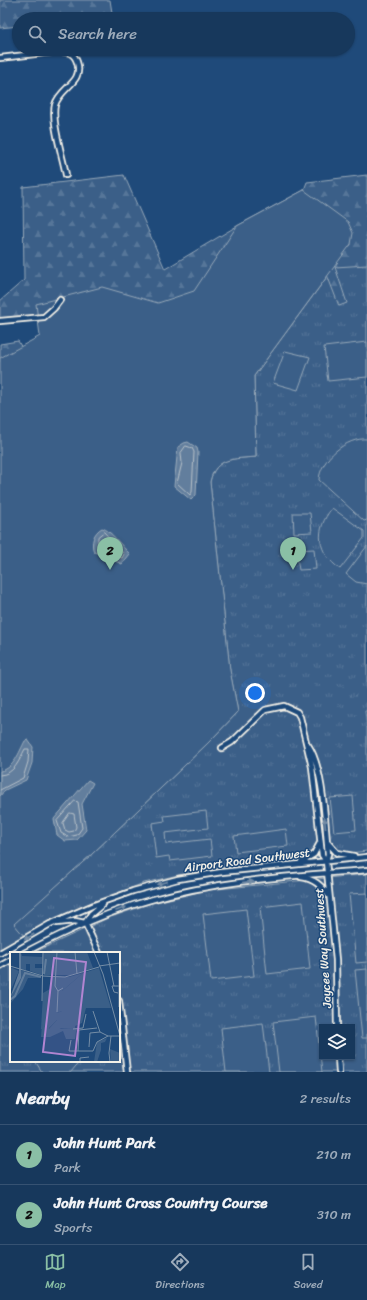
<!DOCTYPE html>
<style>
body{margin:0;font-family:Sriracha,sans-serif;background:#203f62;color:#f1f3f6}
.controls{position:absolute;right:12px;bottom:12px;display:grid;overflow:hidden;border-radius:0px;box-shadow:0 1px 3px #0004}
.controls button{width:36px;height:36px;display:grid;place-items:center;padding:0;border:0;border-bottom:1px solid #365272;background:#17385c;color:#f1f3f6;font:20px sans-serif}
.you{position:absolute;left:255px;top:693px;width:14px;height:14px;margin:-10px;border:3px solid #fff;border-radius:50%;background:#1a73e8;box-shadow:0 0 0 6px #1a73e833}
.badge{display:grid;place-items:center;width:26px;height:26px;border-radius:50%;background:#8abfa5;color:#111;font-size:13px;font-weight:700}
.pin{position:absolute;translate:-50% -33px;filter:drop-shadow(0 1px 2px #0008)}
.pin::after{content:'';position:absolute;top:21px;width:14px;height:12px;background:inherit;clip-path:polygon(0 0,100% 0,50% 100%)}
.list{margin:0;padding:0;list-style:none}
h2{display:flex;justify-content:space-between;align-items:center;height:52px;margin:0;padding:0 16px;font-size:17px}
h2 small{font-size:13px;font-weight:400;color:#9eacbb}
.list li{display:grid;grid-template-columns:26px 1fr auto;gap:12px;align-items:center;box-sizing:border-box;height:60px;padding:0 16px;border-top:1px solid #365272}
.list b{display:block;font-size:15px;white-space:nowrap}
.list p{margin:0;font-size:13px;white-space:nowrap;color:#9eacbb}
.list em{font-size:13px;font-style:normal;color:#9eacbb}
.icon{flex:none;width:22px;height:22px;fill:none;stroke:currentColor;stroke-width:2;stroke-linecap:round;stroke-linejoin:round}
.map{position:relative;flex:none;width:367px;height:1072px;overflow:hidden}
.search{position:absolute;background:#17385c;box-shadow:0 1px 3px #0004;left:12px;right:12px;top:12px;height:44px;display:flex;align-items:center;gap:10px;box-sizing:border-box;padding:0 14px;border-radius:22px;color:#9eacbb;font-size:15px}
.sheet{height:172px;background:#17385c}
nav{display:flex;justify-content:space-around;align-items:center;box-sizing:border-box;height:56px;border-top:1px solid #365272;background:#17385c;font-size:11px;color:#9eacbb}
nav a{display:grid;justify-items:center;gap:2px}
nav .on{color:#8abfa5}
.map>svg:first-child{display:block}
.grass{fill:url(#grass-tufts);stroke:#97a8b8;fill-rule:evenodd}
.forest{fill:url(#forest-firs);stroke:#97a8b8}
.garden{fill:#3a5f88;stroke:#97a8b8}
.water{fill:#627e9d;stroke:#9cacbb}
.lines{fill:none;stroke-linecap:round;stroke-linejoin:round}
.shore{stroke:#bac3ca;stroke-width:1}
.minor-casing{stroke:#f4f1e8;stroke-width:8}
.minor{stroke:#1f4a7a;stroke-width:4.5}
.oneway{fill:#748da6}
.labels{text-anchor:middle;stroke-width:3;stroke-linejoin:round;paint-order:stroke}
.street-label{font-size:12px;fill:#f4f1e8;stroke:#1f4a7a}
.inset-river{fill:none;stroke:#627e9d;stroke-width:2}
.inset-road{fill:none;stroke:#748da6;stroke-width:1}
.view{fill:#b185d1;fill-opacity:0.15;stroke:#b185d1;stroke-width:2}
.inset-edge{fill:none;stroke:#f4f1e8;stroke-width:2}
</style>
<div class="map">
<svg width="367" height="1072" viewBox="0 0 367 1072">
<defs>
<pattern id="grass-tufts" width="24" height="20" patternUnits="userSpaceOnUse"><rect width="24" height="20" fill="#3a5f88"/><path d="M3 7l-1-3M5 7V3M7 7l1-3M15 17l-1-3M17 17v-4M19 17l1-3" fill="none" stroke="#577699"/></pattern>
<pattern id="forest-firs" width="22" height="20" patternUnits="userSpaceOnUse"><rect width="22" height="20" fill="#3a5f88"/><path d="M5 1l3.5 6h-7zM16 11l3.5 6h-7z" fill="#577699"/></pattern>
</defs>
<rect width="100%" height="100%" fill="#1f4a7a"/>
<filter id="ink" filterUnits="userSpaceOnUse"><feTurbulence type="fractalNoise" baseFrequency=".025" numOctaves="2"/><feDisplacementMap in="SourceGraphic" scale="8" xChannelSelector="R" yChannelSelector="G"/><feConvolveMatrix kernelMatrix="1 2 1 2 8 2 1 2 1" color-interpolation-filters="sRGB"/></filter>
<g filter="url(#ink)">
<path class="grass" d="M367,261V711H365L367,728V851L220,868L178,875L144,883L83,906L24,936L13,924L92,854L208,743L238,712L230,671L210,482C215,457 234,459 256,457L254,376L335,266Z
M367,874V1072H0V970L11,964V1061H119V953H33L108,918L152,903L208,890ZM322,1027H352V1057H322Z"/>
<path class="forest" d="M0,0H110L113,19H105L104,15L74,19H19V26L0,28Z
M124,175L165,269L237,226L304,190L307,182L367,175V265L335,267L347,303L339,306L324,267L329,251L351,245L349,233L199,304L47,317L0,318V301L24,280L23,187Z
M18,341L23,350L0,362V344Z"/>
<path class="garden" d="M304,190L348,222L353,233L351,244L254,376L256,457C234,459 215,457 210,482L230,670L238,712L208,743L92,854L14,924L24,936L0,949V358L40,336L36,304L102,287L158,303L194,291L237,226Z
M367,342V377L328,381L324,347Z
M285,351L310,357L298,390L273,383Z
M367,439V520L364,521L319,480C320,459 347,437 367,439Z
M332,508L364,531V538L340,569C317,552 314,531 332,508Z
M310,513L312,532L294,533L293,513Z
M367,546V584L356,582L346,574Z
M314,549L316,569L299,570L296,550Z
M353,796L356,830L334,832L330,798Z
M206,811L208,828L165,833L166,844L210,839L212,856L170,861L169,856L156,858L152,823L165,821L164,816Z
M286,829L288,846L236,852L234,836Z
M367,893V962L356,963L349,894Z
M303,902L310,969L267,974L260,907Z
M246,909L254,976L211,981L203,914Z
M367,969V1038H362L355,970Z
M316,1017L322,1072H279L273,1022Z
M263,1023L269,1072H226L221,1028Z
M35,1061H80L71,1072H42Z"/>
<path class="water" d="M188,442L197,448L198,452L196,495L191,500L174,486L178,447L184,443Z
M102,528C111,530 122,547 130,554L122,564L94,552C90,543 94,532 102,528Z
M28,740L33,747L32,763L26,780L5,790L0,796V771C14,769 19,752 25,741Z
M88,780L93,783L82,804L86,830L77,840L65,841L57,835L54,819Z"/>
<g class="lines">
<path class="shore" d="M186,446L192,448L194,452L192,492L190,495L177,483L182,463L181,453Z
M104,532L124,554L122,558L98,549V537Z
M0,775C15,774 19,760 25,749H29L28,762L23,778L0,790
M75,801L78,802L82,828L77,835L68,837L61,833L57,821Z
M70,813L74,814L76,827L74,831L69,832L65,830L63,823Z"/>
<defs>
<path id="minor" d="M0,58L61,51C69,52 74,53 77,62C84,83 60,87 55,105C51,121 63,158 66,175
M0,321L44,317L54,308L60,300
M308,745C324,769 325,824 328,854L326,861
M222,748L232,742L265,710L284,706L297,712L300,717L312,767L322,855L326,861L336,960L337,1027
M328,843L337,853L354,856
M301,862L314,854L320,843
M301,877C314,879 321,885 329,896
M57,923L75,921L85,923
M85,923L99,953
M85,923L91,914L103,904
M0,953L50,924L94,905L133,891L178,879L222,872L367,857
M24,953C64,932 106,912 150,900C220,880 295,876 367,870
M0,966L11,960
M119,1001L127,1072
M338,1057L339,1072"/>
</defs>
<use href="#minor" class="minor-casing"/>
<use href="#minor" class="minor"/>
</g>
<defs><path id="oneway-solid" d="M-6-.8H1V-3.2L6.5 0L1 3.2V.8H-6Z"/></defs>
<g class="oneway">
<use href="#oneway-solid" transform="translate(325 823) rotate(-96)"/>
<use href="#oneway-solid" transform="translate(248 882) rotate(-6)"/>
<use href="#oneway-solid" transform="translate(162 883) rotate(164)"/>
<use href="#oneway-solid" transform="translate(121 909) rotate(-21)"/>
<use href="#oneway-solid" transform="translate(29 937) rotate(150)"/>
</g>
</g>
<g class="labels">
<g class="street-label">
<text transform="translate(247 860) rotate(-7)" y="4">Airport Road Southwest</text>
<text transform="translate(323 948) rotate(-94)" y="4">Jaycee Way Southwest</text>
</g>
</g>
<g transform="translate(10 952)">
<rect width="110" height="110" fill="#1f4a7a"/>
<path d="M11,0L12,4L32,5L33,0H77L83,16L61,23H34L33,12H25V16H32V23L20,19V12H16V18L11,17ZM0,15L9,19L0,40ZM11,18L26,23L14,22L4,44L0,48ZM73,21L52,39V59L47,61V68L38,77H31L33,41L40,37L41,25H59ZM100,97L110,101V109L101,110Z" fill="#3a5f88"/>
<path d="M16,20L31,26H18L13,37L0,52ZM32,72L33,77H38V73L39,77L70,76L66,79L65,87H56L53,79L40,85H31ZM97,86L95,90L91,91V98L87,110H84L87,90Z" fill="#3a5f88"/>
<path d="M89,16L101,56H76L72,71L65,74V77L51,76L40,84L37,79L47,68V61L52,59V39L73,21Z" fill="#3a5f88"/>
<path d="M9,0H11V26L0,46L9,20Z" fill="#627e9d"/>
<path class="inset-river" d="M34,22L36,7M0,48L5,44L15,21L31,25"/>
<path class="inset-road" d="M47,0L45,34L48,39L53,36M65,0L67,22M84,0L93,22L110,84M97,0L104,34M0,14L33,24L55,25L89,15M89,14L110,11M108,41L104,40L102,34H109M32,49L33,0M109,55V22M83,59L90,80L98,84H110M47,60L48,39M63,77L73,76L76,62M61,88L59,99H83L87,90L98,84M79,95L80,81L90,80M68,99L69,78L87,76M70,110V106L79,105M100,110L99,101L101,84"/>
<path class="view" d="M44,6L76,10L65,104L33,100Z"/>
<rect width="110" height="110" class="inset-edge"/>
</g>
</svg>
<div class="controls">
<button><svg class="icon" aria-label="layers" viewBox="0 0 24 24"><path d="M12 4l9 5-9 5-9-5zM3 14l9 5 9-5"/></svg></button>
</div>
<div class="you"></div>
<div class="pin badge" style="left:293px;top:570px">1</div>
<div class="pin badge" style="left:110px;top:570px">2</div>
<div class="search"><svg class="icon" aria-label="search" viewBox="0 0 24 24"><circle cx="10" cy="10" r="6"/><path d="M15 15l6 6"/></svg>Search here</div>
</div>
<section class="sheet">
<h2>Nearby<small>2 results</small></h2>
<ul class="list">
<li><span class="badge">1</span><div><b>John Hunt Park</b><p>Park</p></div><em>210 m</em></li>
<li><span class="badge">2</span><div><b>John Hunt Cross Country Course</b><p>Sports</p></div><em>310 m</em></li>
</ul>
</section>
<nav>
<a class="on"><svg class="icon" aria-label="map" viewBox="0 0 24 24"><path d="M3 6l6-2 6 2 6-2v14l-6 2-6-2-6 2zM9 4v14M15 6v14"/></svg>Map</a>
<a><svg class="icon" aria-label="directions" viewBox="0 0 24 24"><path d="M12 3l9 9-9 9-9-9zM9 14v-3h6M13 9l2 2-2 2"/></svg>Directions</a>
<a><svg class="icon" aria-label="saved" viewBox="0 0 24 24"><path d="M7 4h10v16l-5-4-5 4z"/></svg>Saved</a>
</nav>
